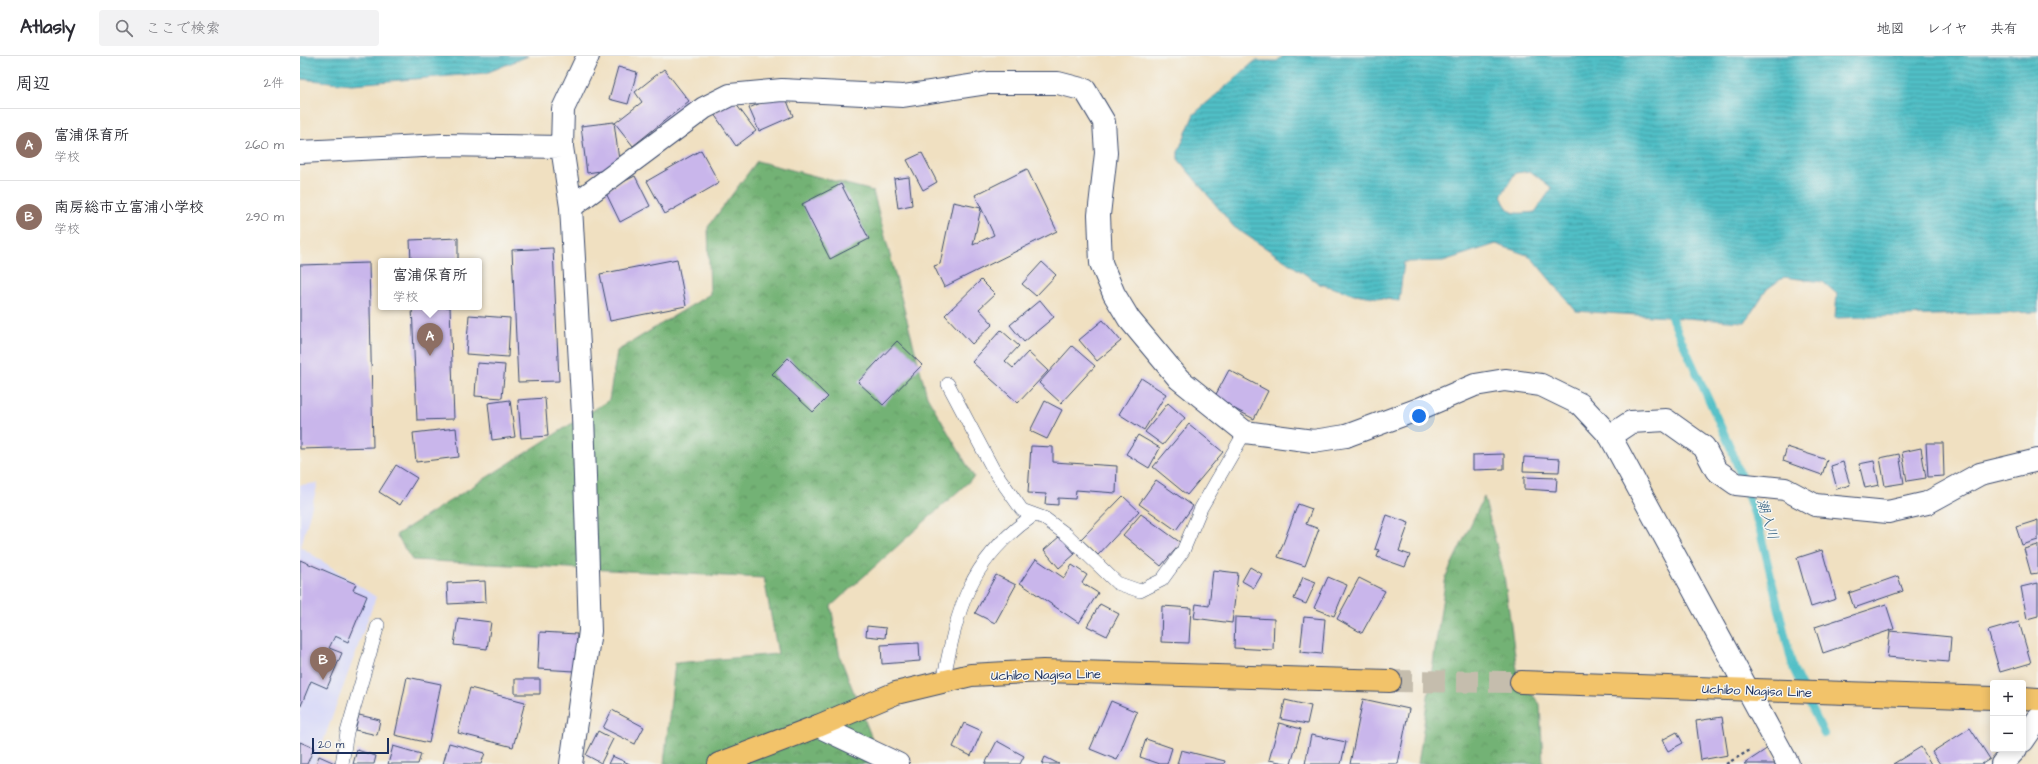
<!DOCTYPE html>
<html lang="ja">
<meta charset="utf-8">
<style>
body{margin:0;font-family:"Architects Daughter","Klee One",sans-serif;background:#f2f2f3;color:#2b2b33}
.controls{position:absolute;right:12px;bottom:12px;display:grid;overflow:hidden;border-radius:4px;box-shadow:0 2px 10px #0003}
.controls button{width:36px;height:36px;display:grid;place-items:center;padding:0;border:0;border-bottom:1px solid #e1e1e2;background:#fff;color:#2b2b33;font:20px sans-serif}
.scale{position:absolute;left:12px;bottom:10px;width:77px;box-sizing:border-box;padding-left:4px;border:2px solid #1b2f5e;border-top:0;font-size:11px;line-height:14px;white-space:nowrap;color:#1b2f5e;-webkit-text-stroke:3px #f6f6f2;paint-order:stroke}
.you{position:absolute;left:1119px;top:360px;width:14px;height:14px;margin:-10px;border:3px solid #fff;border-radius:50%;background:#1a73e8;box-shadow:0 0 0 6px #1a73e833}
.badge{display:grid;place-items:center;width:26px;height:26px;border-radius:50%;background:#d1495b;color:#fff;font-size:13px;font-weight:700}
.pin{position:absolute;translate:-50% -33px;filter:drop-shadow(0 1px 2px #0008)}
.pin::after{content:'';position:absolute;top:21px;width:14px;height:12px;background:inherit;clip-path:polygon(0 0,100% 0,50% 100%)}
.popup{position:absolute;left:78px;top:202px;width:104px;height:52px;box-sizing:border-box;display:grid;place-content:center;border-radius:4px;background:#fff;filter:drop-shadow(0 1px 3px #0005);font-size:13px;white-space:nowrap;color:#7c7c81}
.popup b{font-size:15px;color:#2b2b33}
.popup::after{content:'';position:absolute;left:50%;top:100%;margin-left:-8px;border:8px solid transparent;border-top-color:#fff}
.list{margin:0;padding:0;list-style:none}
h2{display:flex;justify-content:space-between;align-items:center;height:52px;margin:0;padding:0 16px;font-size:17px}
h2 small{font-size:13px;font-weight:400;color:#7c7c81}
.list li{display:grid;grid-template-columns:26px 1fr auto;gap:12px;align-items:center;box-sizing:border-box;height:72px;padding:0 16px;border-top:1px solid #e1e1e2}
.list b{display:block;font-size:15px;white-space:nowrap}
.list p{margin:0;font-size:13px;white-space:nowrap;color:#7c7c81}
.list em{font-size:13px;font-style:normal;color:#7c7c81}
.icon{flex:none;width:22px;height:22px;fill:none;stroke:currentColor;stroke-width:2;stroke-linecap:round;stroke-linejoin:round}
.map{position:relative;flex:none;width:1738px;height:708px;overflow:hidden}
header{display:flex;align-items:center;gap:24px;box-sizing:border-box;height:56px;padding:0 20px;background:#fff;border-bottom:1px solid #e1e1e2}
header strong{font-size:19px}
nav{display:flex;gap:22px;margin-inline-start:auto;font-size:14px}
.search{width:280px;height:36px;background:#f2f2f3;display:flex;align-items:center;gap:10px;box-sizing:border-box;padding:0 14px;border-radius:4px;color:#7c7c81;font-size:15px}
main{display:flex}
aside{flex:1;background:#fff}
.map>svg:first-child{display:block}
.built{fill:#d6d7f8}
.forest{fill:url(#forest-crowns);stroke:#477069}
.water{fill:url(#water-rules);stroke:#367792;fill-rule:evenodd}
.lines{fill:none;stroke-linecap:round;stroke-linejoin:round}
.stream{stroke:#51bfc6;stroke-width:8}
.building{fill:#c9b6eb}
.trunk-tunnel{stroke:#c5bdad;stroke-width:22;stroke-dasharray:22 11;stroke-linecap:butt}
.service-casing{stroke:#3b4a6d;stroke-width:14}
.minor-casing{stroke:#3b4a6d;stroke-width:24}
.tertiary-casing{stroke:#3b4a6d;stroke-width:24}
.trunk-casing{stroke:#3b4a6d;stroke-width:24}
.path{stroke:#3b4a6d;stroke-width:2.5;stroke-dasharray:3 3;stroke-linecap:butt}
.service{stroke:#fff;stroke-width:13}
.minor{stroke:#fff;stroke-width:22}
.tertiary{stroke:#fff;stroke-width:22}
.trunk{stroke:#f2c36a;stroke-width:22}
.labels{text-anchor:middle;stroke-width:3;stroke-linejoin:round;paint-order:stroke}
.street-label{font-size:13px;fill:#1b2f5e;stroke:#f6f6f2}
.water-label{font-size:14px;font-style:italic;fill:#2b5a7d;stroke:#f6f6f2}
</style>
<header>
<strong>Atlasly</strong>
<div class="search"><svg class="icon" aria-label="search" viewBox="0 0 24 24"><circle cx="10" cy="10" r="6"/><path d="M15 15l6 6"/></svg>ここで検索</div>
<nav><a>地図</a><a>レイヤ</a><a>共有</a></nav>
</header>
<main>
<aside>
<h2>周辺<small>2件</small></h2>
<ul class="list">
<li><span class="badge" style="background:#8d6e63">A</span><div><b>富浦保育所</b><p>学校</p></div><em>260 m</em></li>
<li><span class="badge" style="background:#8d6e63">B</span><div><b>南房総市立富浦小学校</b><p>学校</p></div><em>290 m</em></li>
</ul>
</aside>
<div class="map">
<svg width="1738" height="708" viewBox="0 0 1738 708">
<defs>
<pattern id="forest-crowns" width="20" height="18" patternUnits="userSpaceOnUse"><rect width="20" height="18" fill="#73b274"/><path d="M2 6a3 3 0 1 1 6 0M12 15a3 3 0 1 1 6 0" fill="none" stroke="#5e9162"/></pattern>
<pattern id="water-rules" width="6" height="5" patternUnits="userSpaceOnUse"><rect width="6" height="5" fill="#51bfc6"/><path d="M0 2.5h6" fill="none" stroke="#429ca4"/></pattern>
</defs>
<rect width="100%" height="100%" fill="#f6f6f2"/>
<filter id="ink" filterUnits="userSpaceOnUse"><feTurbulence type="fractalNoise" baseFrequency=".025" numOctaves="2"/><feDisplacementMap in="SourceGraphic" scale="8" xChannelSelector="R" yChannelSelector="G"/><feConvolveMatrix kernelMatrix="1 2 1 2 8 2 1 2 1" color-interpolation-filters="sRGB"/></filter>
<filter id="wash" filterUnits="userSpaceOnUse"><feTurbulence type="fractalNoise" baseFrequency=".012" numOctaves="4" result="noise"/><feDisplacementMap in="SourceGraphic" scale="16" xChannelSelector="R" yChannelSelector="G"/><feGaussianBlur stdDeviation="0.9" result="paint"/><feColorMatrix in="noise" values="0 0 0 0 0 0 0 0 0 0 0 0 0 0 0 0 0 1.4 0 .05"/><feComposite in="paint" operator="in"/></filter>
<g filter="url(#wash)">
<rect width="100%" height="100%" fill="#f0e0c1"/>
<path class="built" d="M18,427L1,491L76,541L15,708H0V429Z"/>
<path class="forest" d="M457,105L573,135L627,340L674,421L531,550L540,601L582,708H364L375,607L478,598L464,522L112,504L96,479L309,344L317,295L410,238L408,171Z
M1184,441L1204,519L1218,621L1240,648L1243,708H1118L1146,520Z"/>
<path class="water" d="M0,0H228L186,17L52,28L0,23Z
M983,0H1738V256L1535,262L1537,238L1523,226L1484,221L1467,233L1445,266L1276,255L1230,200L1196,188L1143,205L1104,206L1099,245L1054,238L1020,228L934,171L878,103V96L894,58L955,5H977ZM1230,115L1252,132L1235,156C1215,158 1209,160 1201,140L1215,117Z"/>
<g class="lines">
<path class="stream" d="M1371,261L1432,395L1460,475L1493,612L1524,678"/>
</g>
<g id="blocks">
<path class="building" d="M318,11L337,16L328,48L309,43Z
M364,13L389,45L333,90L315,67L342,46L335,36Z
M484,37L493,60L459,75L449,52Z
M433,44L456,75L436,90L414,58Z
M314,66L320,112L287,117L281,70Z
M401,94L419,127L365,158L347,125Z
M622,97L637,126L623,134L607,104Z
M727,113L757,175L644,231L634,210L640,208L653,146L681,152L673,189L694,179L675,139Z
M335,120L350,150L320,166L305,135Z
M609,121L612,149L598,152L594,123Z
M541,128L569,183L530,203L502,148Z
M158,182V204L111,205L110,184Z
M253,192L259,325L218,326L212,194Z
M377,203L386,250L310,265L300,218Z
M742,206L756,219L736,240L722,228Z
M69,207L73,391L0,393V209Z
M681,224L695,238L679,253L693,268L672,288L645,259Z
M740,244L754,261L724,286L710,269Z
M112,251H150L154,363L117,364Z
M169,259L210,262L208,301L166,298Z
M803,264L821,285L797,305L779,284Z
M701,274L719,290L705,305L713,312L728,296L748,315L718,347L672,306Z
M597,285L622,309L583,349L558,326Z
M772,290L795,310L761,347L739,327Z
M488,302L528,341L513,356L472,318Z
M177,307L205,309L202,342L175,340Z
M929,314L968,335L954,363L914,342Z
M841,322L866,338L844,374L819,358Z
M245,342L248,380L221,382L218,344Z
M210,344L215,381L192,384L188,347Z
M745,345L762,354L747,383L730,375Z
M868,347L885,362L863,389L845,376Z
M889,368L923,396L887,439L853,411Z
M156,372L159,401L116,406L113,377Z
M838,379L860,392L849,412L826,398Z
M1626,387H1643L1644,420L1628,421Z
M731,390L753,391V406L817,410L816,437L776,434L775,443L758,442V449L745,448L746,438L728,437Z
M1487,391L1527,404L1522,419L1483,405Z
M1621,392L1626,422L1607,425L1602,396Z
M1204,398V413L1173,414V399Z
M1599,398L1604,427L1585,430L1580,402Z
M1224,401L1260,403L1259,416L1223,415Z
M1574,405L1579,429L1565,432L1559,408Z
M1543,406L1550,429L1537,433L1531,410Z
M96,409L117,422L100,449L79,436Z
M1224,421L1257,422L1256,435L1224,433Z
M856,424L893,450L876,474L839,448Z
M823,440L839,455L798,499L781,483Z
M998,448L1012,453L1006,468L1019,473L1005,510L978,501Z
M841,458L881,487L861,510L823,479Z
M1087,459L1109,467L1099,495L1110,499L1105,511L1077,501L1079,494L1075,493Z
M1738,464V484L1722,489L1716,471Z
M760,480L775,498L759,512L744,494Z
M1738,489V517L1731,518L1724,493Z
M1522,494L1536,543L1511,551L1497,502Z
M736,503L764,522L772,509L787,519L782,527L798,537L779,567L720,527Z
M0,504L56,528L53,534L67,540L48,586L35,580L29,592L42,597L27,632L11,625L0,652Z
M950,511L962,518L954,532L942,525Z
M913,514L938,517L932,567L894,562L896,548L909,550Z
M696,519L716,529L695,567L675,557Z
M1598,520L1603,535L1554,552L1549,537Z
M1003,521L1016,526L1006,548L994,543Z
M1028,521L1047,529L1034,560L1014,552Z
M1059,522L1085,535L1062,577L1037,563Z
M185,525L186,546L148,548L147,527Z
M1738,527V560L1727,563L1721,531Z
M800,548L819,558L807,580L787,570Z
M1586,548L1594,573L1523,597L1515,571Z
M862,550L891,552L889,587L861,586Z
M935,561L974,563L973,594L934,592Z
M1004,561L1025,563L1022,598L1000,596Z
M158,562L191,566L187,593L154,589Z
M1719,566L1731,607L1700,616L1688,575Z
M567,570L586,572L585,582L566,580Z
M1590,575L1651,581L1649,606L1587,601Z
M240,576L277,578L275,615L238,613Z
M619,587L620,605L582,608L581,589Z
M107,621L141,628L129,687L95,679Z
M215,623H240V638H215Z
M170,632L225,646L213,691L158,677Z
M1063,643L1109,653L1098,708H1050Z
M985,644L1011,650L1007,668L981,663Z
M811,645L837,656L817,704L790,693Z
M312,654L344,671L335,688L303,672Z
M59,659L80,664L77,679L55,674Z
M1422,661L1428,699L1401,704L1396,665Z
M664,667L682,675L671,700L653,691Z
M979,667L1001,673L991,708L969,704Z
M1670,672L1690,703L1682,708H1640L1632,696Z
M298,675L313,683L301,707L286,699Z
M1377,676L1383,687L1368,695L1362,684Z
M1011,679L1046,686L1041,708H1005Z
M846,683L872,692L867,708H860L840,701Z
M697,685L724,700L720,708H685Z
M0,686L14,692L7,708H0Z
M149,687L185,697L181,708H143Z
M93,690L121,698L118,708H88Z
M1621,691L1631,708H1593Z
M1468,692L1478,708H1444Z
M57,694L76,700L74,708H53Z
M881,694L925,705L924,708H877Z
M19,700L37,708H16Z
M312,700L330,708H308Z
M745,701L759,708H742Z"/>
</g>
</g>
<g filter="url(#ink)">
<use href="#blocks" fill-opacity="0" stroke="#3b4a6d" stroke-width="1"/>
<g class="lines">
<path class="trunk-tunnel" d="M1090,625L1221,626"/>
<defs>
<path id="service" d="M648,328L693,413L722,454L744,462L767,479L817,527L840,535L862,524L883,495L901,452L945,376
M643,626C658,551 668,505 734,459
M42,708L47,676L78,569"/>
<path id="minor" d="M0,96L143,89L262,91
M271,151L404,52L430,39L482,34L603,40L688,27H758L785,34L804,66L806,97L799,159L801,207L814,238L829,263L879,323L945,376L1013,385L1046,380
M1310,380L1331,366L1366,364L1404,391L1416,414L1436,428L1485,433L1515,449L1588,456L1627,447L1680,418L1738,404
M518,670L598,708
M1723,685L1738,663
M271,708L290,575L283,359L271,151L262,91L263,53L288,0
M1702,708L1716,693"/>
<path id="tertiary" d="M1046,380L1119,353L1175,329L1205,324L1241,329L1280,348L1310,380L1488,708"/>
<path id="trunk" d="M1221,626L1693,642
M1723,642L1738,643
M419,708L518,670L596,637L671,619L743,615L1090,625"/>
</defs>
<use href="#service" class="service-casing"/>
<use href="#minor" class="minor-casing"/>
<use href="#tertiary" class="tertiary-casing"/>
<use href="#trunk" class="trunk-casing"/>
<path class="path" d="M1426,708L1452,693"/>
<use href="#service" class="service"/>
<use href="#minor" class="minor"/>
<use href="#tertiary" class="tertiary"/>
<use href="#trunk" class="trunk"/>
</g>
</g>
<g class="labels">
<g class="street-label">
<text transform="translate(746 618) rotate(-1)" y="5">Uchibo Nagisa Line</text>
<text transform="translate(1457 634) rotate(2)" y="5">Uchibo Nagisa Line</text>
</g>
<g class="water-label">
<text transform="translate(1468 463) rotate(73)" y="5">潮入川</text>
</g>
</g>
</svg>
<div class="controls">
<button>+</button>
<button>−</button>
</div>
<div class="scale">20 m</div>
<div class="you"></div>
<div class="pin badge" style="left:130px;top:300px;background:#8d6e63">A</div>
<div class="popup"><b>富浦保育所</b>学校</div>
<div class="pin badge" style="left:23px;top:624px;background:#8d6e63">B</div>
</div>
</main>
